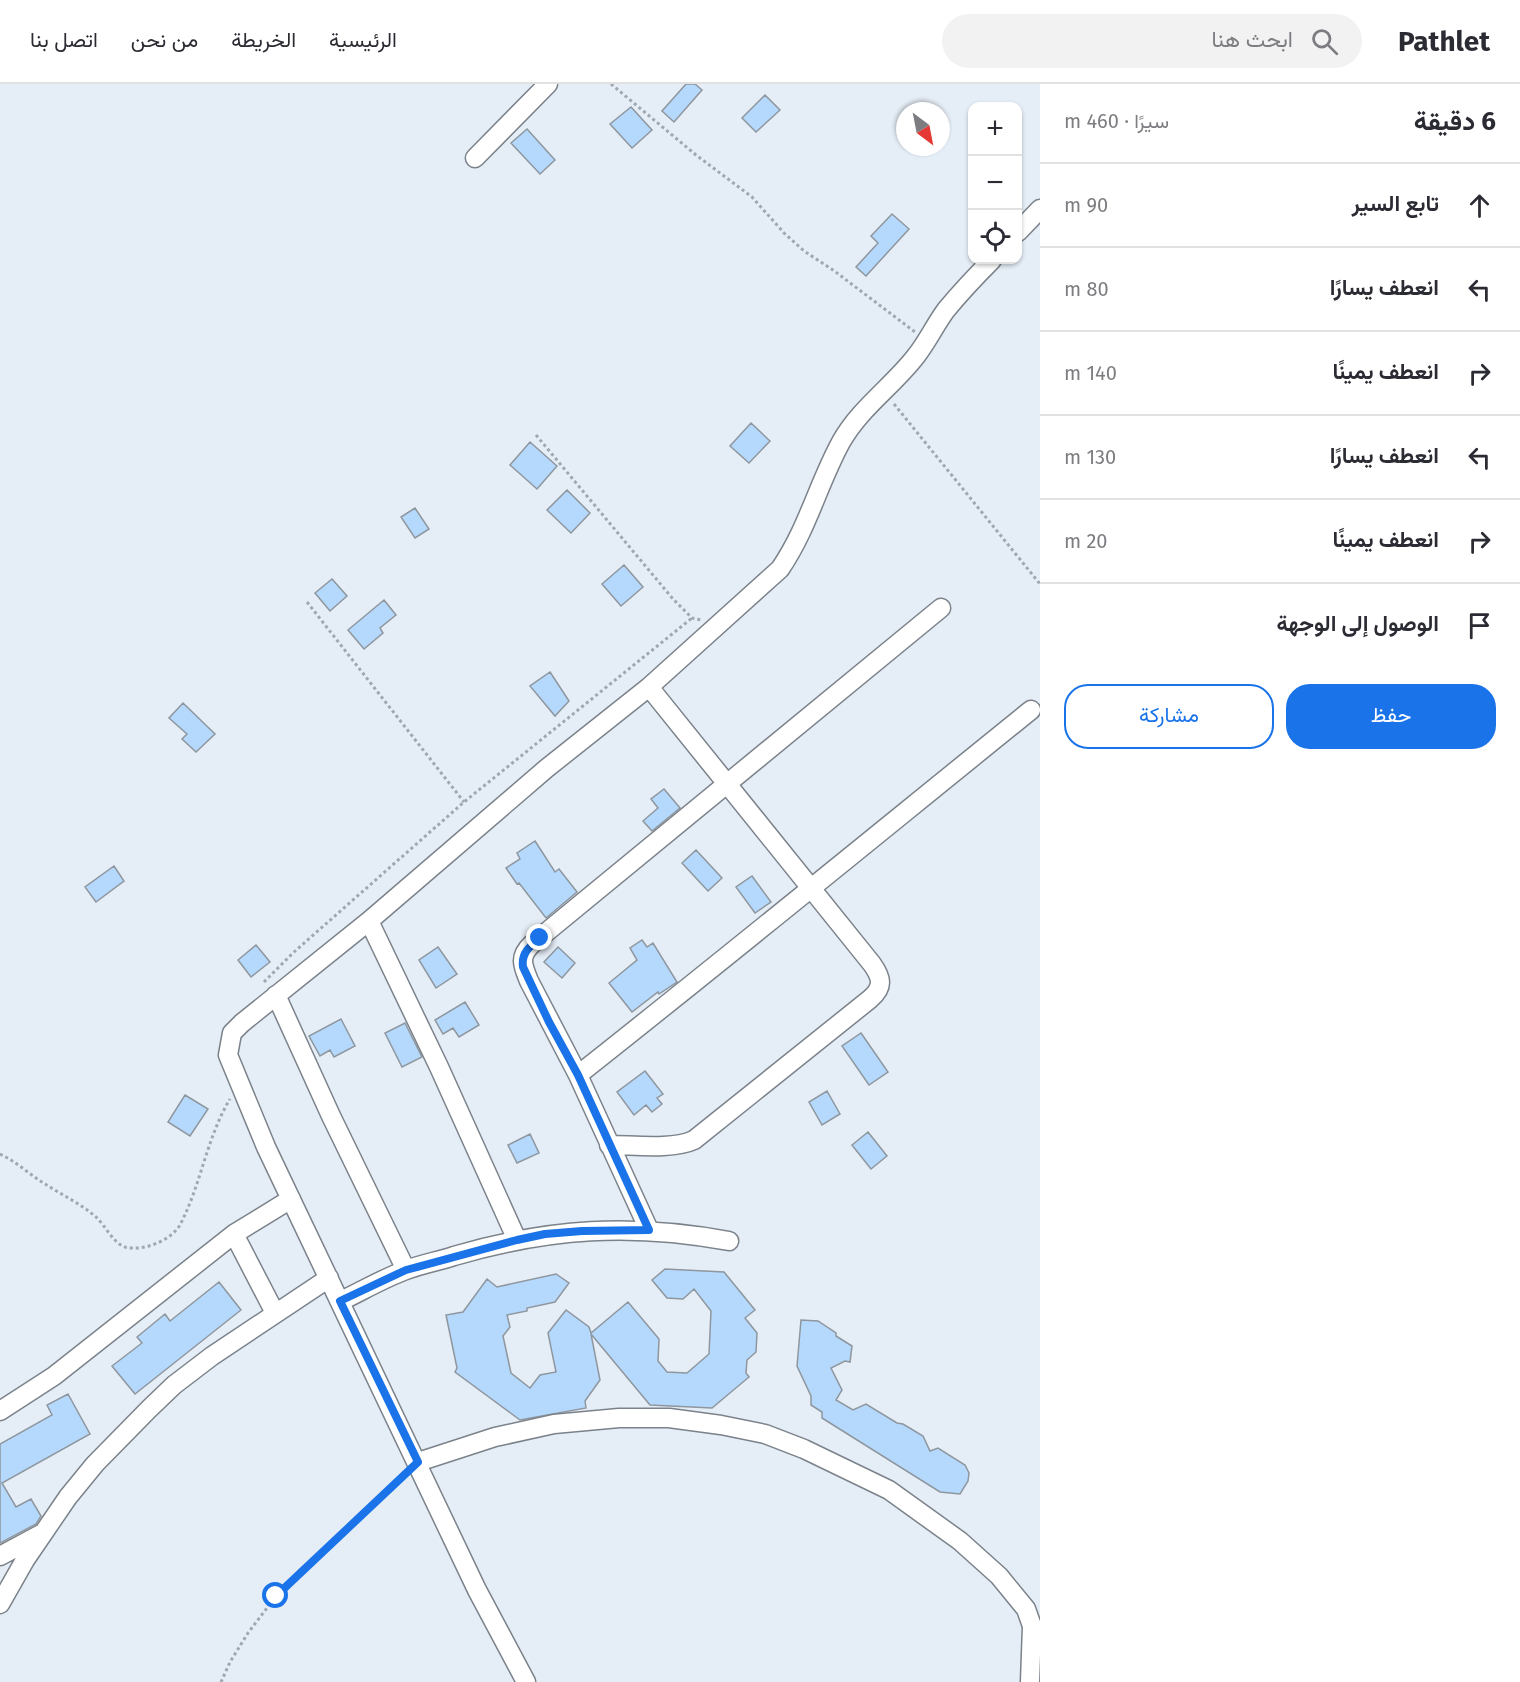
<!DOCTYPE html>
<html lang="ar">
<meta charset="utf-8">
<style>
body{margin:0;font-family:"Fira Sans",Vazirmatn,sans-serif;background:#f2f2f3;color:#2b2b33;direction:rtl}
.controls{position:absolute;right:18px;top:18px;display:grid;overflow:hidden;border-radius:12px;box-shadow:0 2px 4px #0004}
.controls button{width:54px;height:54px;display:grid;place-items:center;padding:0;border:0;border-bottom:2px solid #e1e1e2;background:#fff;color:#2b2b33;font:30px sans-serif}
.compass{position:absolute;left:896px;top:18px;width:54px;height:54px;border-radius:50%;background:#fff;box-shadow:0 2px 4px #0004;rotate:148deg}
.stop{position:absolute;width:18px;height:18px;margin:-14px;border:4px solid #1a73e8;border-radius:50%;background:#fff}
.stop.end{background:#1a73e8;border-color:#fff;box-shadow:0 2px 6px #0008}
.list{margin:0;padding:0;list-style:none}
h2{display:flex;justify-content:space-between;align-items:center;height:78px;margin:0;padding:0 24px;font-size:26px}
h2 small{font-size:20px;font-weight:400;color:#7c7c81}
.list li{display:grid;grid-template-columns:39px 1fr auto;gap:18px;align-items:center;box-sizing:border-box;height:84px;padding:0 24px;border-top:2px solid #e1e1e2}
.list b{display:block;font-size:22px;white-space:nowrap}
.list em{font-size:20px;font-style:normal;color:#7c7c81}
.actions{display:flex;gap:12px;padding:18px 24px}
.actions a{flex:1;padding:14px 0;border:2px solid #1a73e8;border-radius:24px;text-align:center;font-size:21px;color:#1a73e8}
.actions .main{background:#1a73e8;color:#fff}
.icon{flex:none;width:33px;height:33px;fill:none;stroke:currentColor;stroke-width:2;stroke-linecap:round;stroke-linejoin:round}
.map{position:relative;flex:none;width:1040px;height:1598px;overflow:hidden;direction:ltr}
header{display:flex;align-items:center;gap:36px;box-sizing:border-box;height:84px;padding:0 30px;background:#fff;border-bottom:2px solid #e1e1e2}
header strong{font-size:28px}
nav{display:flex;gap:33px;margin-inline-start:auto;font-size:21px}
.search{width:420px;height:54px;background:#f2f2f3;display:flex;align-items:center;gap:15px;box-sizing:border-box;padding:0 21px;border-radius:33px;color:#7c7c81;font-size:22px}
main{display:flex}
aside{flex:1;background:#fff}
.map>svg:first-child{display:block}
.building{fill:#b5d9fd;stroke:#8e969e;stroke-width:1.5}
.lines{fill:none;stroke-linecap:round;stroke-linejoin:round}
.minor-casing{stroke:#7b828a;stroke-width:21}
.path{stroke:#a1a7ae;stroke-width:3;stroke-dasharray:3 3;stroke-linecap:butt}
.minor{stroke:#fff;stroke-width:18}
.route{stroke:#1a73e8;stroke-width:8}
</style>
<header>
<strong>Pathlet</strong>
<div class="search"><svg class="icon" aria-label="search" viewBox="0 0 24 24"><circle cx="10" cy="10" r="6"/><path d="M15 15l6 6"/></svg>ابحث هنا</div>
<nav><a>الرئيسية</a><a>الخريطة</a><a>من نحن</a><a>اتصل بنا</a></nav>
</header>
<main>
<aside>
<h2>6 دقيقة<small>سيرًا · 460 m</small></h2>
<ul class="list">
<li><svg class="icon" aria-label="ahead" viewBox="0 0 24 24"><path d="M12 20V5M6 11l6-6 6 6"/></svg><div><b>تابع السير</b></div><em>90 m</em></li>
<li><svg class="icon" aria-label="left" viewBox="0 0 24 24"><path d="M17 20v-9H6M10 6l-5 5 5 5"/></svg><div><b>انعطف يسارًا</b></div><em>80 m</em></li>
<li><svg class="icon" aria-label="right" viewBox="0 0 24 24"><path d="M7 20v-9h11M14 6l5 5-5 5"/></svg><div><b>انعطف يمينًا</b></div><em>140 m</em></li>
<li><svg class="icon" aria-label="left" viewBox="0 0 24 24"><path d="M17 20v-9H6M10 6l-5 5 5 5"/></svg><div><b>انعطف يسارًا</b></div><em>130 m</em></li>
<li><svg class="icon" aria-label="right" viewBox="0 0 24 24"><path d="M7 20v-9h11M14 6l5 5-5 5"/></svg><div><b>انعطف يمينًا</b></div><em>20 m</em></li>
<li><svg class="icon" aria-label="arrive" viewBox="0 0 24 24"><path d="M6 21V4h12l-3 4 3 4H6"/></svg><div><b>الوصول إلى الوجهة</b></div></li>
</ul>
<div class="actions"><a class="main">حفظ</a><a>مشاركة</a></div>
</aside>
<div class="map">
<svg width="1040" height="1598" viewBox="0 0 1040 1598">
<rect width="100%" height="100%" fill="#e5edf6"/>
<path class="building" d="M686,0H695L702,6L674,38L662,27Z
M765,11L780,26L756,48L742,34Z
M631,23L652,46L632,64L610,40Z
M527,45L555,76L540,90L511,59Z
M892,130L909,145L866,192L856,183L878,159L871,152Z
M751,339L770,357L749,379L730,362Z
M530,358L557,382L537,405L510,381Z
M567,406L590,429L571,449L547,426Z
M415,424L429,445L415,454L401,433Z
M624,481L643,503L621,522L602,500Z
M332,495L347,512L330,527L315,509Z
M384,516L396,531L380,544L383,549L364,565L348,546Z
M550,588L569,617L555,632L530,602Z
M183,619L215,650L196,668L182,655L187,650L169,634Z
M664,705L680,724L652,747L643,737L658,724L651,715Z
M535,757L555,788L559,785L577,808L546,834L519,799L517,800L506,784L520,775L517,769Z
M696,766L722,794L708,807L682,779Z
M114,782L124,797L96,818L85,803Z
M752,792L771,818L755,829L736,803Z
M642,856L647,863L653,859L677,898L659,910L658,908L632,928L609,899L637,876L630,864Z
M256,861L270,878L251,893L238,876Z
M438,863L457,890L436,904L419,876Z
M558,863L575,879L562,894L544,878Z
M465,918L479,941L459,953L453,944L443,950L435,936Z
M341,935L355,962L334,973L330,966L320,972L309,952Z
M405,939L422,973L402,983L385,949Z
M861,949L888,988L869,1001L842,962Z
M645,987L663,1010L657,1014L662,1020L652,1028L646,1021L634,1031L617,1008Z
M827,1007L840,1030L822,1041L809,1018Z
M185,1011L208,1025L190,1052L168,1038Z
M868,1048L887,1072L871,1085L852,1061Z
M530,1050L539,1069L517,1079L508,1061Z
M665,1185L724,1188L755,1226L745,1234L757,1249L756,1268L747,1276L746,1289L749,1293L712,1324L650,1321L591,1250L600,1296L585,1317L586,1324L520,1336L455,1288L457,1284L446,1231L463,1228L487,1195L497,1203L556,1190L569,1199L555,1218L527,1224V1227L507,1231L510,1243L503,1252L511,1289L530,1304L540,1291L556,1288L548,1249L566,1226L589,1243L591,1249L628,1218L659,1255L658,1277L667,1288L687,1289L709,1270L711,1227L694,1205L683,1215L667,1214L652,1196Z
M219,1198L241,1226L135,1310L112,1282L142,1259L137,1253L165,1230L170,1237Z
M801,1236L818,1237L836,1249V1252L852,1262L850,1278L845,1277L831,1284L842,1306L836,1316L853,1326L866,1320L897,1339L903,1340L923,1352L930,1367L938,1364L965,1381L969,1389L968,1397L960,1410L940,1408L822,1334V1328L811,1321V1312L797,1282Z
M68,1310L90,1350L2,1399L16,1423L31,1415L41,1432L36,1440L0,1459V1360L52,1331L47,1321Z"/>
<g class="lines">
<defs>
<path id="minor" d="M475,74L548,0
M1018,148L1040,125
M369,837L439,983L517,1156
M276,911L331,1032L406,1186
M578,991C730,871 880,748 1031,626
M609,1061C634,1061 672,1066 694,1056L870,915C884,903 882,894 872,880L649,603
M649,1146L578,991L529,897C523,882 518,873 532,860L941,524
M234,1150L275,1229
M341,1217C362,1207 384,1194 406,1186C422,1180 439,1177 454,1172C550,1144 631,1139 729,1157
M0,1327L54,1292L234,1150L291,1115
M418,1378L495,1353L554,1340L619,1334H669L721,1341L765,1350L804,1365L889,1406L960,1457L999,1492L1026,1525L1032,1542L1030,1598
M0,1472L41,1450
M0,1520L25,1476L68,1413L95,1380L149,1325L174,1301L212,1272L329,1194
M526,1598L477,1506L266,1063L228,971L232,949L242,939L369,837L547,684L649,603L780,485C808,444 818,400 841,358C860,324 893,302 916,272C927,258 935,241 946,226C960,209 976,192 992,176"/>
</defs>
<use href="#minor" class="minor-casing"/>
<path class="path" d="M611,0L696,71L752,113L784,149L804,167L833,186L915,248
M894,320L1040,500
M536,351L673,515L692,534L701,536
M307,518L464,718
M264,898L294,868L464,718L692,534
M0,1070C15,1077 28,1089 42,1098C60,1110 80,1119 96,1133C105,1141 113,1159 125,1163C143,1168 173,1156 181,1139C201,1100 207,1053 230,1015
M221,1598L230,1578L248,1549L276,1512L406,1390"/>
<use href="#minor" class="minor"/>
</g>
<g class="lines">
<path class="route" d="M276,1512L418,1378L340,1217L406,1186L517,1156L545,1150L582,1147L649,1146L578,991L549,938L523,883C521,869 530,862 540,854"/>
</g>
</svg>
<div class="controls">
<button>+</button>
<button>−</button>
<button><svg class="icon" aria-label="locate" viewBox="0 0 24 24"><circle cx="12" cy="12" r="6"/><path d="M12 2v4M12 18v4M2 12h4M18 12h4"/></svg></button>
</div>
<svg class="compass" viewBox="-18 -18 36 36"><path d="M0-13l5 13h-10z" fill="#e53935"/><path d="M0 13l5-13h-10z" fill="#7c7c81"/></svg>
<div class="stop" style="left:276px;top:1512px"></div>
<div class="stop end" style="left:540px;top:854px"></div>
</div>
</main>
